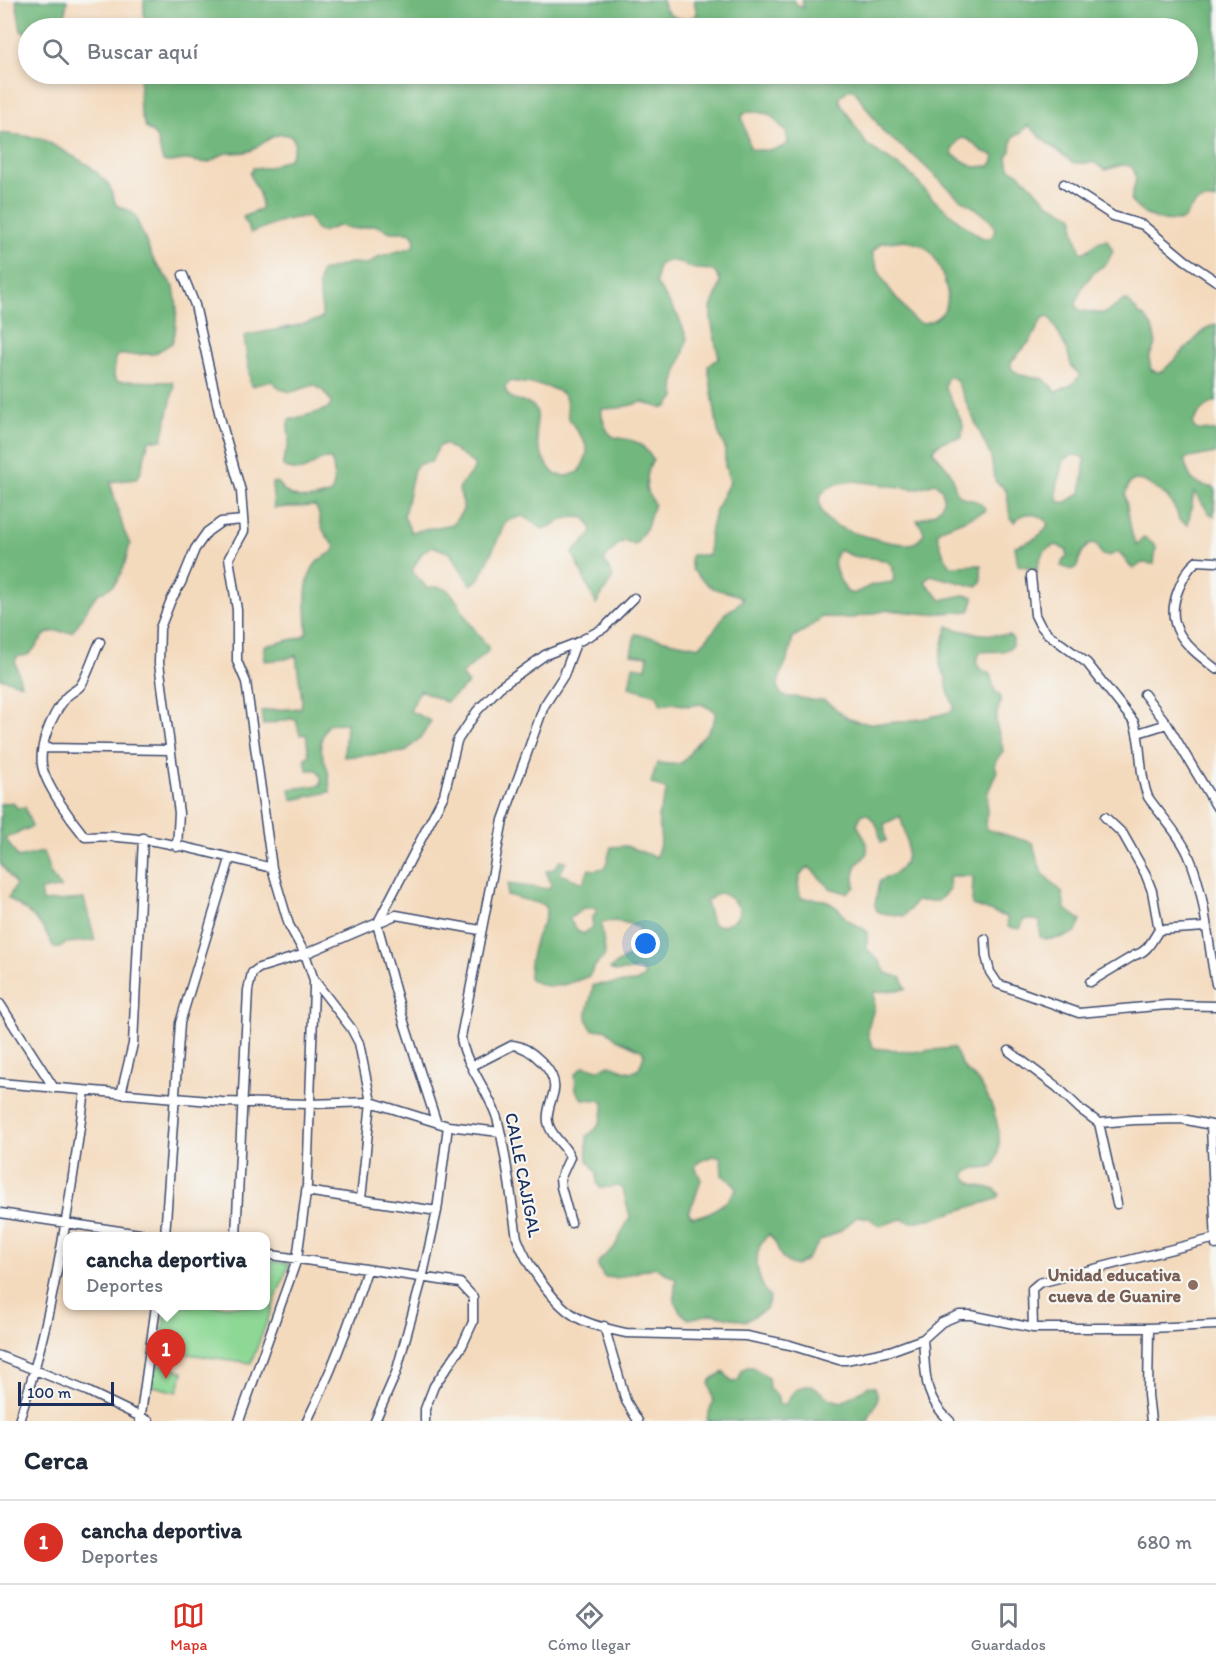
<!DOCTYPE html>
<html lang="es">
<meta charset="utf-8">
<style>
body{margin:0;font-family:Itim,sans-serif;background:#f6f6f7;color:#1f2937}
.scale{position:absolute;left:18px;bottom:15px;width:96px;box-sizing:border-box;padding-left:6px;border:3px solid #1b2f5e;border-top:0;font-size:16px;line-height:21px;white-space:nowrap;color:#1b2f5e;-webkit-text-stroke:4px #f6f6f2;paint-order:stroke}
.you{position:absolute;left:646px;top:944px;width:21px;height:21px;margin:-15px;border:4px solid #fff;border-radius:50%;background:#1a73e8;box-shadow:0 0 0 9px #1a73e833}
.badge{display:grid;place-items:center;width:39px;height:39px;border-radius:50%;background:#d93025;color:#fff;font-size:20px;font-weight:700}
.pin{position:absolute;translate:-50% -50px;filter:drop-shadow(0 2px 3px #0008)}
.pin::after{content:'';position:absolute;top:32px;width:21px;height:18px;background:inherit;clip-path:polygon(0 0,100% 0,50% 100%)}
.popup{position:absolute;left:63px;top:1232px;width:207px;height:78px;box-sizing:border-box;display:grid;place-content:center;border-radius:12px;background:#fff;filter:drop-shadow(0 2px 4px #0005);font-size:20px;white-space:nowrap;color:#747a83}
.popup b{font-size:22px;color:#1f2937}
.popup::after{content:'';position:absolute;left:50%;top:100%;margin-left:-12px;border:12px solid transparent;border-top-color:#fff}
.list{margin:0;padding:0;list-style:none}
h2{display:flex;justify-content:space-between;align-items:center;height:78px;margin:0;padding:0 24px;font-size:26px}
h2 small{font-size:20px;font-weight:400;color:#747a83}
.list li{display:grid;grid-template-columns:39px 1fr auto;gap:18px;align-items:center;box-sizing:border-box;height:84px;padding:0 24px;border-top:2px solid #e0e1e3}
.list b{display:block;font-size:22px;white-space:nowrap}
.list p{margin:0;font-size:20px;white-space:nowrap;color:#747a83}
.list em{font-size:20px;font-style:normal;color:#747a83}
.icon{flex:none;width:33px;height:33px;fill:none;stroke:currentColor;stroke-width:2;stroke-linecap:round;stroke-linejoin:round}
.map{position:relative;flex:none;width:1216px;height:1421px;overflow:hidden}
.search{position:absolute;background:#fff;box-shadow:0 3px 9px #0003;left:18px;right:18px;top:18px;height:66px;display:flex;align-items:center;gap:15px;box-sizing:border-box;padding:0 21px;border-radius:33px;color:#747a83;font-size:22px}
.sheet{height:162px;background:#fff}
nav{display:flex;justify-content:space-around;align-items:center;box-sizing:border-box;height:84px;border-top:2px solid #e0e1e3;background:#fff;font-size:16px;color:#747a83}
nav a{display:grid;justify-items:center;gap:3px}
nav .on{color:#d93025}
.map>svg:first-child{display:block}
.green{fill:#8dd895;stroke:#54847a;stroke-width:1.5}
.forest{fill:#72b87e;stroke:#46746e;stroke-width:1.5;fill-rule:evenodd}
.lines{fill:none;stroke-linecap:round;stroke-linejoin:round}
.minor-casing{stroke:#3c496c;stroke-width:11}
.minor{stroke:#fff;stroke-width:8}
.education-dot{fill:#8d6e63;stroke:#f6f6f2;stroke-width:2}
.labels{text-anchor:middle;stroke-width:4.5;stroke-linejoin:round;paint-order:stroke}
.street-label{font-size:18px;fill:#1b2f5e;stroke:#f6f6f2}
.education-label{font-size:18px;font-weight:bold;fill:#785e54;stroke:#f6f6f2;text-anchor:end}
</style>
<div class="map">
<svg width="1216" height="1421" viewBox="0 0 1216 1421">
<rect width="100%" height="100%" fill="#f6f6f2"/>
<filter id="ink" filterUnits="userSpaceOnUse"><feTurbulence type="fractalNoise" baseFrequency=".0167" numOctaves="2"/><feDisplacementMap in="SourceGraphic" scale="12" xChannelSelector="R" yChannelSelector="G"/><feConvolveMatrix kernelMatrix="1 2 1 2 8 2 1 2 1" color-interpolation-filters="sRGB"/></filter>
<filter id="wash" filterUnits="userSpaceOnUse"><feTurbulence type="fractalNoise" baseFrequency=".008" numOctaves="4" result="noise"/><feDisplacementMap in="SourceGraphic" scale="24" xChannelSelector="R" yChannelSelector="G"/><feGaussianBlur stdDeviation="1.35" result="paint"/><feColorMatrix in="noise" values="0 0 0 0 0 0 0 0 0 0 0 0 0 0 0 0 0 1.4 0 .05"/><feComposite in="paint" operator="in"/></filter>
<g filter="url(#wash)">
<rect width="100%" height="100%" fill="#f4dabd"/>
<path class="green" d="M265,1260L289,1264L251,1363L160,1350L166,1306H265Z
M155,1363L183,1372L177,1392L149,1385Z"/>
<path class="forest" d="M16,0H67L64,28H28V34L21,31Z
M144,0H662C665,17 682,24 697,15L694,0H794L796,4L804,8L802,0H1216V201C1198,196 1191,207 1183,220C1163,223 1143,218 1131,201C1132,188 1141,179 1131,166L1122,165L1105,170L1095,163H1074L1047,143L1028,125L1020,134L1015,135L1012,140L1011,151L1007,156L1009,168L1020,174L1049,204L1071,214L1074,219V231L1081,253C1093,251 1094,240 1107,240L1113,251L1107,263L1093,273L1082,287L1076,304L1078,310C1102,314 1102,318 1124,300L1129,302L1140,315L1145,317L1152,327L1156,343L1149,358L1151,370L1157,372L1163,371L1207,328L1216,324V402C1207,403 1193,417 1193,426L1197,430L1216,431V453L1184,459C1190,482 1192,483 1215,488L1214,516L1210,514L1194,492L1188,525L1179,520L1176,510L1167,496L1144,481L1134,480L1129,484L1125,495L1132,535L1137,545L1144,537L1156,546L1154,564L1142,563L1133,569C1126,564 1125,556 1118,552L1108,556L1102,555L1097,545L1092,543C1083,547 1079,558 1077,567L1072,570L1061,566L1063,560L1067,556V551L1057,545C1042,548 1040,557 1037,570L1018,565L1015,546C1027,543 1045,536 1048,523C1044,517 1031,511 1023,515C1020,516 1017,520 1014,522L1010,518L1007,493L1004,488L995,481L991,457L956,380L950,376L946,380L945,387L963,425L962,437C950,441 938,439 933,452C940,459 948,467 952,476C954,481 954,489 958,494C965,502 979,496 986,511L941,529L937,534L944,556L951,566L981,565V582L977,587L930,575L925,582L941,600L963,595L972,596L974,599L970,611L929,614L888,610L853,618L822,617L809,628L793,637C791,643 791,649 789,655C786,665 771,686 782,695C787,699 795,696 800,698C810,699 813,702 823,700C833,705 840,714 850,719C872,729 929,719 952,711L954,706C949,696 947,690 946,679C945,673 941,670 940,665C939,657 945,634 948,626C963,633 992,636 1009,635L1013,639V645C1005,655 992,650 980,652L976,663L980,669L990,674L995,691L1000,695C1002,705 996,711 996,720C996,730 1002,739 1003,751C998,759 992,761 997,771L988,792L986,829L1033,843L1037,860L1044,875L1062,892L1065,909L1081,920L1076,932C1066,937 1050,942 1040,937V921L1024,919L1020,929L1008,927L1007,917L972,905L973,876H949L950,889L938,901H917L904,916L882,913L877,911L875,905L879,882C884,878 891,876 896,873C915,859 906,834 900,816L884,824L886,841L881,842L878,827L868,814H862L857,824C865,841 876,850 857,864L854,875L855,887L846,893L830,888L809,867C796,875 797,885 801,898L825,900L839,909L846,919L867,931V949L880,962L886,973L902,978L906,989L874,992C874,997 875,1003 874,1008C870,1024 863,1031 874,1048L910,1052L953,1048C959,1055 959,1062 964,1068C967,1072 971,1074 975,1078C993,1098 1007,1140 994,1165C984,1171 975,1163 964,1175C969,1186 985,1187 995,1189L999,1194L997,1199L934,1218L912,1222L901,1219L880,1226L869,1218L858,1216L840,1231L820,1241L806,1260L796,1266C775,1260 782,1247 769,1234C750,1251 756,1279 770,1298L766,1309L746,1321L712,1314L689,1319C673,1309 673,1297 676,1279L655,1267L616,1278L604,1277L598,1267L599,1261L614,1248L630,1217L623,1189L618,1186L600,1188L597,1183V1173L587,1159V1136C603,1125 601,1121 604,1103L599,1100L582,1099L576,1090L575,1074L584,1066L598,1070L609,1065C628,1070 638,1082 644,1054L641,1050L617,1039L605,1029L593,1030C580,1015 592,1002 593,985L636,982L645,976L642,971C631,966 622,976 610,969C633,950 634,963 639,928C628,922 612,919 601,923L605,952L604,957L595,966L589,976C569,984 547,993 529,978C529,965 532,950 536,938C540,926 549,919 545,905L507,895L508,884L549,889L551,884L546,871L554,869L561,860L566,861L560,874L583,883L589,869L594,870L605,868L611,847L626,846L656,857L661,841L658,816L667,790L651,783L657,763C663,763 675,766 681,763C686,761 690,752 693,748C701,737 717,727 715,711L701,704L689,706L672,703L661,705L657,695L629,687L633,666L646,668L648,656L631,654L635,634L699,647C705,641 723,621 724,614L735,607L743,599C736,591 720,593 711,587C704,583 699,575 692,570L690,559L692,555H709C708,527 716,505 730,482L725,466V448L718,431L708,366L719,358C717,348 709,318 711,309C713,298 720,292 720,280C714,267 708,270 696,269C681,267 677,254 658,265L656,283L678,316L687,338C685,358 671,374 675,397L667,407L661,408L643,402L619,408L602,409C601,414 602,418 604,423C611,444 620,435 636,442C644,446 648,452 653,460L648,470L646,488L654,504L647,527L635,545L625,541L618,544L604,560L613,577L596,604L573,554C580,538 603,539 585,518C562,515 562,523 543,529L523,516L506,521L480,578L471,585L450,553L432,546L422,553L412,571L427,588C452,583 454,598 465,616C472,627 480,637 488,647V651L461,675L468,684L446,702L420,690L410,711L431,721L422,736L405,752L344,757L346,723L328,724C317,744 320,748 327,768C330,776 329,785 330,792L292,800L290,789L321,785V777L317,770H307L305,758L309,756L306,734L300,735L296,720L290,719L263,725L261,711L301,708L302,700L296,655L286,659L265,661L264,646L302,637L307,632C307,610 301,581 317,562C321,558 328,555 333,552L335,546C328,539 324,534 321,525C319,518 320,512 315,506L274,508L272,483L277,482C288,501 311,502 331,493C336,484 335,469 331,459C310,457 310,480 283,466C281,456 289,451 289,441C290,433 286,428 289,420L319,412L330,407L331,401L323,391L314,385L291,392L280,389L272,381L251,386L244,336C269,330 298,328 322,318C323,301 315,288 321,272L350,263L368,264L378,257L413,247L415,241L413,235L409,232H391L375,225L357,229L338,226L322,232L316,230L309,217C288,217 270,225 251,233L243,217L261,209C263,195 254,186 250,174L253,168H266L289,159C293,152 300,139 288,135C275,131 264,143 254,149C246,154 235,152 226,153C219,155 216,160 209,162C201,164 194,160 186,160C178,160 171,164 163,161C157,145 162,138 146,128C137,107 139,96 141,74H1188V28H198L199,25L194,22L176,24L169,28H144ZM849,89L855,91L884,133L915,157L960,199L977,209L991,221L994,226L995,232L992,237L986,239L981,237L965,226L933,199L908,172L867,145L840,102V97ZM751,111L769,114L786,131L788,143C780,151 761,152 750,148L742,117L745,113ZM963,138L969,140L982,151L993,155L994,161L990,166L974,167L953,155L952,150L958,140ZM905,240C912,243 921,244 926,248C937,256 950,289 947,303C944,317 924,330 912,318C909,315 907,310 904,307C889,290 878,275 872,252L881,243ZM1047,316L1051,319L1067,350L1072,367L1080,375L1073,384L1056,392L1044,379L1020,375L1011,368V362L1031,340L1042,319ZM511,381C526,384 548,384 561,393C570,399 565,409 569,418C574,430 585,436 587,450C588,457 582,465 579,472L568,476L556,475C544,464 537,447 536,429C536,421 540,414 534,407C525,398 508,405 505,387ZM445,444L474,464V470L461,484L459,490L463,503V510L453,524L411,532L404,516L414,469L419,464L431,462L439,446ZM1074,455L1080,456L1085,459L1081,493L1067,502H1060C1051,492 1063,473 1064,459ZM855,481L915,489L935,483C941,486 942,489 943,495C945,512 930,515 917,520L923,529L924,534C921,538 918,542 914,543C900,548 842,531 830,522C826,519 821,512 820,507C815,486 841,482 855,481ZM840,550C847,553 852,557 859,557C876,559 898,555 893,582L872,585L853,594L847,592C840,581 827,560 840,550ZM718,893C726,893 737,903 740,910L736,919C728,923 721,929 712,923L706,902ZM584,908H596L597,910L592,919L593,927L583,934L578,931L569,919ZM713,1156H719L721,1158L722,1175L734,1184L736,1189C733,1193 730,1199 727,1201C717,1208 703,1219 691,1216L688,1211C695,1203 697,1191 701,1180L695,1166L700,1161Z
M0,133L41,138L90,166L109,185L116,205L130,211L135,216L154,261L174,287L177,307L175,333L172,343L154,354L118,355L115,359L114,377L117,381L172,382L174,387L162,440H149L140,474L136,479L110,482L124,531L130,544C126,558 123,578 111,587C106,591 99,591 95,597C86,608 82,621 72,632C64,633 56,629 48,633C35,640 35,659 18,656L15,661L21,684L0,678Z
M13,802L17,808L25,807L32,827L5,838L18,858L43,852L51,875L61,888L40,890L42,902L84,899L95,940L66,943L59,948H54C42,921 32,914 8,898L16,885L0,863V817L2,816L0,804Z
M747,1367H753L768,1378L769,1389L778,1397V1403L783,1405L788,1402C791,1391 800,1386 811,1385L830,1399L842,1402L869,1386L875,1387C882,1406 871,1406 868,1421H707C707,1413 710,1412 712,1405C715,1399 711,1389 709,1383L713,1378L724,1372L732,1382L738,1381L742,1370Z"/>
</g>
<g filter="url(#ink)">
<g class="lines">
<defs>
<path id="minor" d="M1064,184L1113,216L1143,225L1185,260L1216,281
M183,275L195,305L221,421L241,491L244,531L229,558L237,610V661L246,682L272,868L289,925L305,954L314,980V988L307,1185L297,1259L239,1421
M1216,562L1197,561C1187,569 1184,577 1179,588C1162,628 1187,646 1216,669
M1031,576L1035,615L1040,625L1048,634L1087,663L1134,722C1143,746 1138,773 1148,797C1161,816 1178,832 1188,854C1206,894 1207,941 1216,984
M634,598L604,628L576,643L564,675L544,706L503,820L461,1037C463,1060 489,1092 497,1118C507,1154 511,1200 517,1238C527,1265 553,1305 580,1319C593,1326 612,1330 626,1333L746,1336L790,1345L839,1360H846L890,1351L923,1339L942,1322L959,1315H971L1033,1328H1149L1216,1325
M100,642C93,656 89,672 81,685C77,691 68,693 64,700C52,716 39,744 42,765C45,785 72,821 85,837C147,833 211,854 272,868
M1144,694L1167,724
M1138,733L1167,724L1216,806
M44,748L170,750
M1105,817L1123,834L1145,873L1152,891L1159,930L1206,927
M177,847L179,813L159,663L160,628L171,600L181,583L195,549L207,532L221,522L243,520
M985,939L986,956L990,972L998,984L1079,1013L1167,1005L1216,1006
M314,980L351,1028L359,1043L371,1102L361,1199
M1090,982L1135,955C1148,952 1152,940 1159,930
M0,1004L54,1088
M1009,1051L1057,1087L1080,1109L1099,1123L1134,1120L1182,1119L1216,1126
M472,1066L513,1045C530,1047 557,1071 554,1090C552,1101 546,1110 548,1122C550,1136 565,1144 570,1157L560,1179L561,1187L571,1223
M0,1083L222,1102L309,1104L371,1102L448,1126L500,1132
M121,1094L133,1044L143,838
M436,1121L404,1022L377,924L444,795L457,741L477,711L500,687L545,655L576,643
M1099,1123L1117,1204
M1211,1125L1216,1245
M306,1191L437,1211
M0,1213L153,1236
M165,1236L180,1023L230,859
M236,1236L248,990L252,973L259,968L305,954L396,915L480,930
M265,1254L460,1283L473,1297V1322L462,1346L434,1386L425,1409V1421
M604,1326L626,1401L638,1421
M1033,1328L1032,1289L1039,1283L1216,1238
M1149,1328L1148,1395L1151,1421
M923,1339C926,1373 922,1396 950,1421
M0,1356L87,1391L149,1421
M19,1421C54,1314 70,1202 85,1091
M140,1421L156,1306
M307,1421C332,1371 350,1323 367,1270
M375,1421L396,1373L422,1279L437,1211L448,1126"/>
</defs>
<use href="#minor" class="minor-casing"/>
<use href="#minor" class="minor"/>
</g>
</g>
<circle class="education-dot" cx="1193" cy="1285" r="6"/>
<g class="labels">
<g class="street-label">
<text transform="translate(523 1175) rotate(79)" y="6">CALLE CAJIGAL</text>
</g>
<g class="education-label">
<text x="1181" y="1281">Unidad educativa<tspan x="1181" dy="21">cueva de Guanire</tspan></text>
</g>
</g>
</svg>
<div class="scale">100 m</div>
<div class="you"></div>
<div class="pin badge" style="left:166px;top:1379px">1</div>
<div class="popup"><b>cancha deportiva</b>Deportes</div>
<div class="search"><svg class="icon" aria-label="search" viewBox="0 0 24 24"><circle cx="10" cy="10" r="6"/><path d="M15 15l6 6"/></svg>Buscar aquí</div>
</div>
<section class="sheet">
<h2>Cerca<small></small></h2>
<ul class="list">
<li><span class="badge">1</span><div><b>cancha deportiva</b><p>Deportes</p></div><em>680 m</em></li>
</ul>
</section>
<nav>
<a class="on"><svg class="icon" aria-label="map" viewBox="0 0 24 24"><path d="M3 6l6-2 6 2 6-2v14l-6 2-6-2-6 2zM9 4v14M15 6v14"/></svg>Mapa</a>
<a><svg class="icon" aria-label="directions" viewBox="0 0 24 24"><path d="M12 3l9 9-9 9-9-9zM9 14v-3h6M13 9l2 2-2 2"/></svg>Cómo llegar</a>
<a><svg class="icon" aria-label="saved" viewBox="0 0 24 24"><path d="M7 4h10v16l-5-4-5 4z"/></svg>Guardados</a>
</nav>
